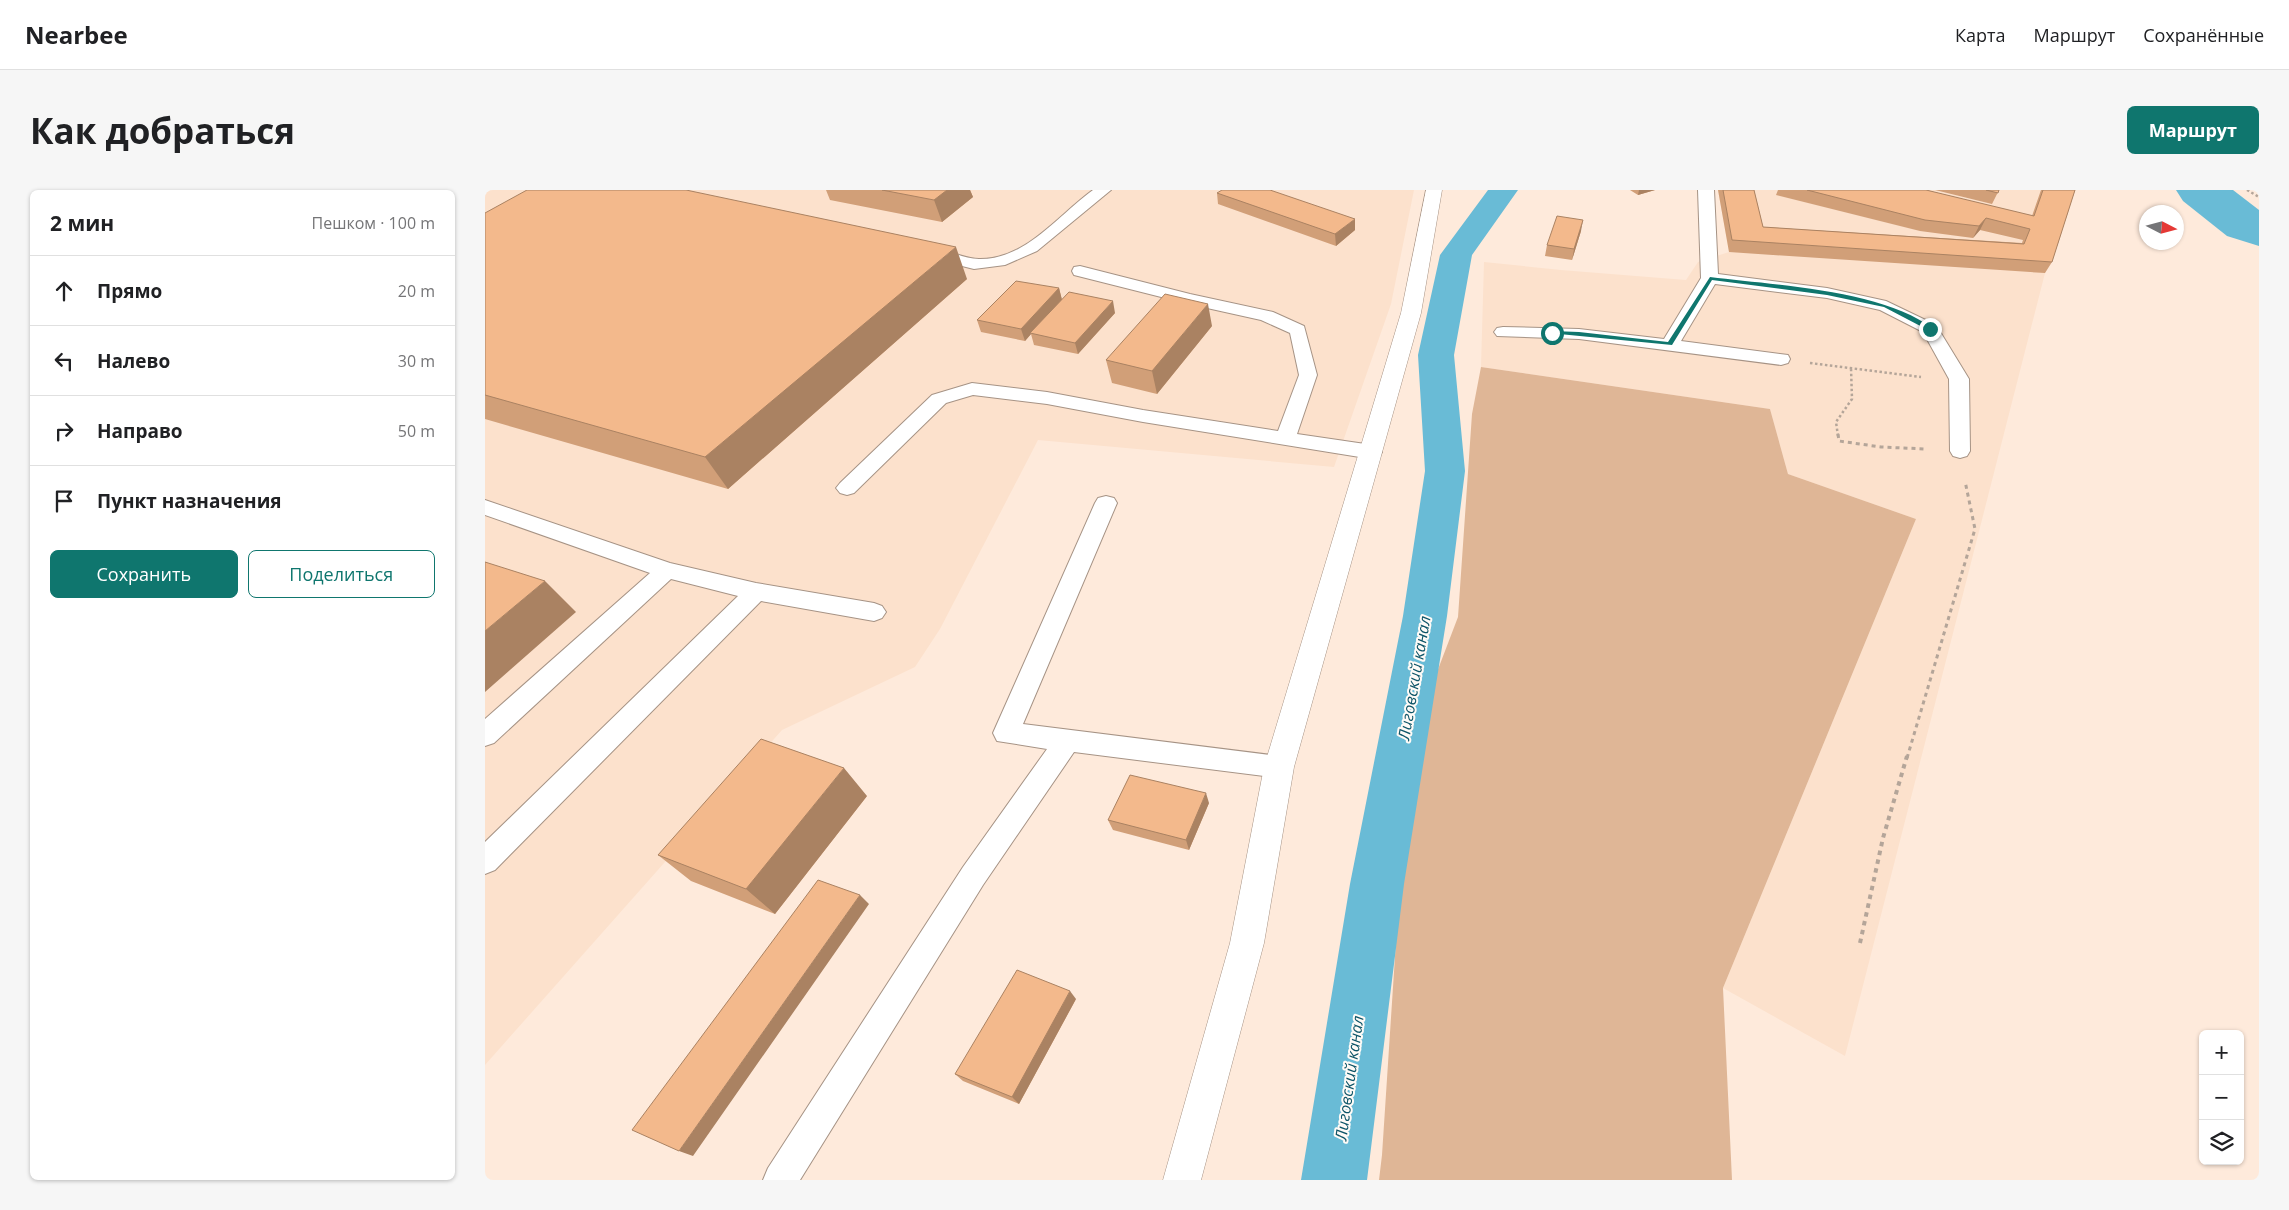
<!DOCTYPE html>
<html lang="ru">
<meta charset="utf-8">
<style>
body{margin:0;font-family:"Open Sans",sans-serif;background:#f6f6f6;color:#202124}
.controls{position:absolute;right:15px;bottom:15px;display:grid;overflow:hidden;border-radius:8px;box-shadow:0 1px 4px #0004}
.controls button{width:45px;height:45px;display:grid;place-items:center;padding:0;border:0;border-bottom:1px solid #e0e0e0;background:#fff;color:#202124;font:25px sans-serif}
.compass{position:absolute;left:1654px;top:15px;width:45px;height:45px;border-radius:50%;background:#fff;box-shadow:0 1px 4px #0004;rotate:96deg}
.stop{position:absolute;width:15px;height:15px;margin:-11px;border:4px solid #0f766e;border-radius:50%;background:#fff}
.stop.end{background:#0f766e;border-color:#fff;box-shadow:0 1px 5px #0008}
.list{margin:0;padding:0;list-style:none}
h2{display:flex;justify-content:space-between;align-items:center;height:65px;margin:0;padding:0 20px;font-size:21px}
h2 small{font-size:16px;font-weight:400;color:#757577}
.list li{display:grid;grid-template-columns:32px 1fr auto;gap:15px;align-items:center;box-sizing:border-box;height:70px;padding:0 20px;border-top:1px solid #e0e0e0}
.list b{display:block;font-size:19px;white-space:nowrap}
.list em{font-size:16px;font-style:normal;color:#757577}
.actions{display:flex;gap:10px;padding:15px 20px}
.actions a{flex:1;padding:11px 0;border:1px solid #0f766e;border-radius:8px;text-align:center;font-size:18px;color:#0f766e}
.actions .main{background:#0f766e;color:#fff}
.icon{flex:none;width:28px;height:28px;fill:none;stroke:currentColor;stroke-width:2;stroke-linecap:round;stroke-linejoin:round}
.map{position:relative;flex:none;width:1774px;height:990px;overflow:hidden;border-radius:8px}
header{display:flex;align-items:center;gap:30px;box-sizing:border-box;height:70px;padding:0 25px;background:#fff;border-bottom:1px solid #e0e0e0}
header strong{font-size:24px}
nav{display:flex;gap:28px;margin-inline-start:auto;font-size:18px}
.intro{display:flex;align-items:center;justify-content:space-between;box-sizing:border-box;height:120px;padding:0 30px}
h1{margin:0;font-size:35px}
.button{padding:12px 22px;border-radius:8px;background:#0f766e;color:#fff;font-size:18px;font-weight:700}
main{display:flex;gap:30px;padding:0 30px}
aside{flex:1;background:#fff;border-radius:8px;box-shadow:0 1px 4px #0004}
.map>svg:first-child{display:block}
.built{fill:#fce1cc}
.green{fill:#dfb696}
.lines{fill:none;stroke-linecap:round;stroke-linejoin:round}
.canal{fill:#69bbd6;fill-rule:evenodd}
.river{fill:#69bbd6;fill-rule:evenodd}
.service-casing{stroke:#a69385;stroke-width:2}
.minor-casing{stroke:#a69385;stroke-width:1}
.path-far2{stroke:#b4a599;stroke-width:2.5;stroke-dasharray:2.5 2.5;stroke-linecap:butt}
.path-far1{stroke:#b4a599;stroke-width:3;stroke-dasharray:4 4;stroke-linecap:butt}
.path{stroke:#b4a599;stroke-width:4;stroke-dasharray:4.5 4.5;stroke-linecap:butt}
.service{fill:#fff;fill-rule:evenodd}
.minor{fill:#fff;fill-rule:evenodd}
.wall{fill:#d19f78}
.shaded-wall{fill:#aa8262}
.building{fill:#f3b98c;stroke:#aa8262}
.route{fill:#0f766e}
.labels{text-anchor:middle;stroke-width:4;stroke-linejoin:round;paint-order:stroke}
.water-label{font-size:16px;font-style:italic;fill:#0e5568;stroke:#fffbf7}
</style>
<header>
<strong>Nearbee</strong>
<nav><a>Карта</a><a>Маршрут</a><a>Сохранённые</a></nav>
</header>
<div class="intro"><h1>Как добраться</h1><a class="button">Маршрут</a></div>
<main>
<aside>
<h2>2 мин<small>Пешком · 100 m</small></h2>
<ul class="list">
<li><svg class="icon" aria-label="ahead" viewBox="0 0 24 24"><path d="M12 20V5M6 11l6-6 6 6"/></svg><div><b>Прямо</b></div><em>20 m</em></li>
<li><svg class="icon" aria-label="left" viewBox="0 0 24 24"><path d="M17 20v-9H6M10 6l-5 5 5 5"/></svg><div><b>Налево</b></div><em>30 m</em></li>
<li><svg class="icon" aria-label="right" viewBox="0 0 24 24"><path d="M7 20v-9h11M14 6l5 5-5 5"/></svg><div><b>Направо</b></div><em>50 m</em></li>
<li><svg class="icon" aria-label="arrive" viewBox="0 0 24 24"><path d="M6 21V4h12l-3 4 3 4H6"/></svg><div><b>Пункт назначения</b></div></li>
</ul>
<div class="actions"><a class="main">Сохранить</a><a>Поделиться</a></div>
</aside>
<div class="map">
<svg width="1774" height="990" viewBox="0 0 1774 990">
<rect width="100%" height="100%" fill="#feeadb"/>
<path class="built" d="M0,0H929L906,114L849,277L553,250L455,439L430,477L297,540L0,875Z
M1233,0H1587L1560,83L1360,866L1238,798L1431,329L1303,284L1285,219L996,177L999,72L1076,80L1201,90L1213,72L1244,62Z"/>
<path class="green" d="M996,177L1285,219L1303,284L1431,329L1238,798L1247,990H894L897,965L916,675L952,482L973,427L987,224Z"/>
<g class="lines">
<path class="canal" d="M1003,0H1033L987,65L969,165L980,281L962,426L919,694L882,990H816L865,694L918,426L940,281L933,165L955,65Z"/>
<path class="river" d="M1691,0H1748L1774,20V56L1742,46L1698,11Z"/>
<defs>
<path id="service" d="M608,0H626L552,61L520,75L489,79L437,66L435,62L437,58C455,54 475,69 494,69C541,70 573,25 608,0Z
M1213,0H1229L1233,84L1342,98L1401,111L1451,135L1484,189L1485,261L1482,266L1475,268L1468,266L1465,261L1464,189L1438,142L1395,120L1342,108L1230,94L1196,151L1303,165L1305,169L1303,173L1296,175L1094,149L1012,146L1009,142L1012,138L1018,137L1094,139L1179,149L1216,88Z
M595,76L705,104L788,122L819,136L832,185L812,244L887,255L894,257L897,262L894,267L887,269L658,232L562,214L488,205L461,213L369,303L362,305L355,303L351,298L355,293L447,205L487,193L562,202L658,220L793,241L814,185L805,143L776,130L704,114L589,85L587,81L589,77Z
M621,306L629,308L632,313L538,534L794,566L803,569L807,577L803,585L794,588L589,562L498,695L315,990H278L283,978L478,677L562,559L512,551L508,543L610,313L613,308Z
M0,310L185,373L271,393L389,413L397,416L401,422L397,428L389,431L276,411L10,680L0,684V652L253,406L186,389L9,553L0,556V529L165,383L0,325Z"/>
<path id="minor" d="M941,0H957L936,123L809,577L779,753L716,990H678L745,753L779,577L916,123Z"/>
</defs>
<use href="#service" class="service-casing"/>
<use href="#minor" class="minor-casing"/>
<path class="path-far2" d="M1762,0L1774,7
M1325,173L1436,187
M1353,246L1351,232L1367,209L1366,178"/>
<path class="path-far1" d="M1353,244L1354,251L1396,257L1441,259
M1422,568L1490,339L1480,291"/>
<path class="path" d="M1375,753L1398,648L1422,566"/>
<use href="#service" class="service"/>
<use href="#minor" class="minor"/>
</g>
<path class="wall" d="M341,0H485L488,7L457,32L345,10Z
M1145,0H1170L1153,5Z
M1233,0H1269L1278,37L1537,53L1538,50L1495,40L1488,48L1435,41L1291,5L1293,0H1441L1547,26L1556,0H1590L1567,72L1560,83L1244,62Z
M1450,0H1514L1507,14Z
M732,3L870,40L851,56L733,14Z
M0,23L482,89L243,299L0,229Z
M1096,41L1087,70L1060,66L1062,55Z
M574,98L577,110L630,123L593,164L549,155L546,144L540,151L496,142L492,130Z
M727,136L672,204L627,193L621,170Z
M382,606L290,724L206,691L173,665Z
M724,613L704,660L628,640L623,630Z
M591,809L534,914L478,891L470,884Z"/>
<path class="shaded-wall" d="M462,0H485L488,7L457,32L449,10Z
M1154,0H1170L1153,5Z
M1501,28L1495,40L1488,48L1494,36Z
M870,29V40L851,56L850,44Z
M1098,30L1096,41L1087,70L1089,59Z
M471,57L482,89L243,299L220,267Z
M574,98L577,110L545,143L546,144L540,151L536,139Z
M628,111L630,123L593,164L590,153Z
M723,114L727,136L672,204L667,181Z
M60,391L91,422L0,502V441Z
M359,578L382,606L290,724L261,699Z
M721,603L724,613L704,660L701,650Z
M375,705L384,714L208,966L194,961Z
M585,801L591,809L534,914L527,907Z"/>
<path class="building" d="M42,0H201L471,57L220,267L0,205V23Z
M397,0H462L449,10Z
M737,0H785L870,29L850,44L732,3Z
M1238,0H1269L1278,37L1539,54L1545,39L1501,28L1494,36L1440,30L1322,0H1441L1549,26L1558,0H1590L1567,72L1247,50Z
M1501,0H1514L1513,3Z
M1072,26L1098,30L1089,59L1062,55Z
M531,91L574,98L536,139L492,130Z
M584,102L628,111L590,153L545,143Z
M680,104L723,114L667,181L621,170Z
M0,372L60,391L0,441Z
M276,549L359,578L261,699L173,665Z
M645,585L721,603L701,650L623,630Z
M333,690L375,705L194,961L147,940Z
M532,780L585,801L527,907L470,884Z"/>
<path class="route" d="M1225,87C1288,95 1399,100 1448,139L1443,140L1399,117L1342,105L1227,90L1187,155L1064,143L1067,141L1094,142L1183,152Z"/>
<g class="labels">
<g class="water-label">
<text transform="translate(929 488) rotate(-80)" y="6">Лиговский канал</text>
<text transform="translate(864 888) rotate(-82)" y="6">Лиговский канал</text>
</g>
</g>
</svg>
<div class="controls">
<button>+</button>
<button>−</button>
<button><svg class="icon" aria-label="layers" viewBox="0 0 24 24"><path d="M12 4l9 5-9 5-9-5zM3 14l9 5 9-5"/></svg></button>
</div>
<svg class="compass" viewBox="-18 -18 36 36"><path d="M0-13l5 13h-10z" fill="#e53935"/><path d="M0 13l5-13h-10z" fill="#757577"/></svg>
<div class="stop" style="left:1067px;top:143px"></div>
<div class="stop end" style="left:1445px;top:139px"></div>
</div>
</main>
